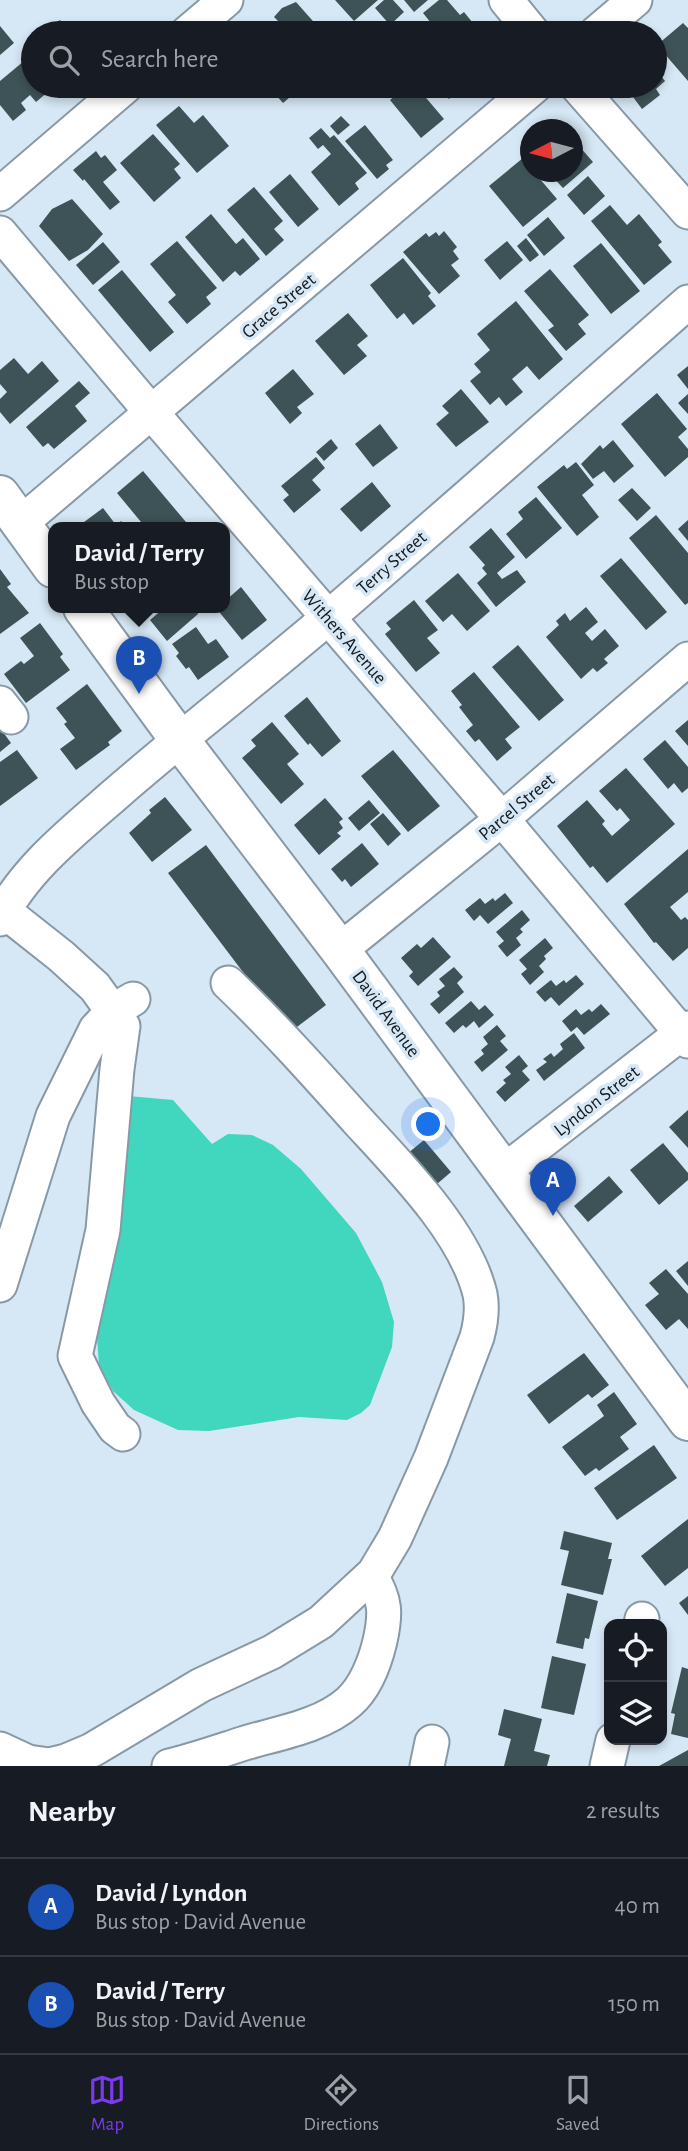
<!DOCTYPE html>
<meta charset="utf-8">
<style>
body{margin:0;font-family:"Alegreya Sans",sans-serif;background:#242831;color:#f1f3f6}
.controls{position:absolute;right:21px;bottom:21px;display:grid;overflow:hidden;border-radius:14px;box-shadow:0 4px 10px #0003}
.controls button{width:63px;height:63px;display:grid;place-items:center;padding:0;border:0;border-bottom:2px solid #363941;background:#171b24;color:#f1f3f6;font:35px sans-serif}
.compass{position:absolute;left:520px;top:119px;width:63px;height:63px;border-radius:50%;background:#171b24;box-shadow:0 4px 10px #0003;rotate:264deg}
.you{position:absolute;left:429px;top:1125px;width:24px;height:24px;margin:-18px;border:5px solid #fff;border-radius:50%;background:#1a73e8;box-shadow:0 0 0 10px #1a73e833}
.badge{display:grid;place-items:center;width:46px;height:46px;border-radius:50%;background:#7c3aed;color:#fff;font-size:23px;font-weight:700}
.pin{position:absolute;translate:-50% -58px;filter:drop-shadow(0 2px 4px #0008)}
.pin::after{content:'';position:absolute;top:37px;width:24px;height:21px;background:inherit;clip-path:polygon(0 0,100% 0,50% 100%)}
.popup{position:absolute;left:48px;top:522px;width:182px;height:91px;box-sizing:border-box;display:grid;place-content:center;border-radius:14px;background:#171b24;filter:drop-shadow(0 2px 5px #0005);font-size:23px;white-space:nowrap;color:#9ea1a6}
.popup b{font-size:26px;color:#f1f3f6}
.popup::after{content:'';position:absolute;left:50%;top:100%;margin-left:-14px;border:14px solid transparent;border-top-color:#171b24}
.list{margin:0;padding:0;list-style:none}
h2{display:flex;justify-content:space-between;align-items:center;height:91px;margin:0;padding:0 28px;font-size:30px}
h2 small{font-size:23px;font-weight:400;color:#9ea1a6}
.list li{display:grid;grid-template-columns:46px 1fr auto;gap:21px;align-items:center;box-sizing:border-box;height:98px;padding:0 28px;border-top:2px solid #363941}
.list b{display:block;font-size:26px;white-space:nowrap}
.list p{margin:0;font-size:23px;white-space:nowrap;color:#9ea1a6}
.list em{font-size:23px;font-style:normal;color:#9ea1a6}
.icon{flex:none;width:38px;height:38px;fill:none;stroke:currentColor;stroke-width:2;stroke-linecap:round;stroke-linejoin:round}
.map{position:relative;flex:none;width:688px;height:1766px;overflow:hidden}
.search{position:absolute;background:#171b24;box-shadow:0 4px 10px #0003;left:21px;right:21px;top:21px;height:77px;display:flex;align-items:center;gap:18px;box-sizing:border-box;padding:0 24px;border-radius:38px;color:#9ea1a6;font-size:26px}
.sheet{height:287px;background:#171b24}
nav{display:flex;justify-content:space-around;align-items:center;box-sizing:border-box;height:98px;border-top:2px solid #363941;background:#171b24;font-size:19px;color:#9ea1a6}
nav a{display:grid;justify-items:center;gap:4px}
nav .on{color:#7c3aed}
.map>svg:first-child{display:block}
.water{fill:#41d6be}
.building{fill:#3e5357}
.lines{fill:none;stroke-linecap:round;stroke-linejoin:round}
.minor-casing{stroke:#8899a6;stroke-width:37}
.major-casing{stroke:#8899a6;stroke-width:42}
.minor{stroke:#fff;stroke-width:33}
.major{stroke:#fff;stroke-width:38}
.labels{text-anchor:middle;stroke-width:7;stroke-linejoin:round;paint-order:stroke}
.street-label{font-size:19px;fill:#12181c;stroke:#d6e7f5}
</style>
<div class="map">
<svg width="688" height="1766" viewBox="0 0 688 1766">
<rect width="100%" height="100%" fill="#d6e7f5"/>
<path class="water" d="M128,1096L173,1100L212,1144L228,1134L252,1135L273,1145L301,1169L356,1233L382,1282L394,1322L392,1347L370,1405L361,1413L347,1420L299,1417L209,1431L178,1430L134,1410L113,1391L99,1365L97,1338L119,1224Z"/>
<path class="building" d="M335,0H378L354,21Z
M384,0H393L404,12L390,25L375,8Z
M404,0H428L414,12Z
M439,0H447L460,15L464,12L481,33H439L423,13Z
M296,2L320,29L310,33H290L274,17L282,8Z
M60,20L72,33H44Z
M683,23L688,28V81L657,45Z
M0,26L14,43L0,55Z
M24,61L33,72V86H45L49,91L36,102L30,95L21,103L26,110L13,121L0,105V81Z
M655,68L665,81L656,89L660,95L642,109L633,97L641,90L637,86H655Z
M268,86H303L283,103Z
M397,86H416L444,119L421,138L390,100L396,95L392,90Z
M438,86H464L449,99Z
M179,106L194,123L203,115L229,146L197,173L156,125Z
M341,116L350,125L338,135L330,126Z
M365,125L393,160L386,165L389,169L377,179L345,141Z
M321,128L330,138L334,135L367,173L355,183L359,189L339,206L311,172L331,154L323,145L318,149L309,138Z
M153,134L180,164L174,169L181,178L154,202L120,163Z
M579,146L593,162L563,188L548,172H572V151Z
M96,151L101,158L105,155L117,170L103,182L120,202L110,210L84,179L83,181L73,170Z
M523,158L530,167V172H534L557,199L523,227L489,186Z
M290,174L319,209L298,227L269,192Z
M588,176L605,196L584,215L567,195Z
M254,187L283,221L274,229L284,240L266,256L227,210Z
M72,199L103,234L88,250L69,261L39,226L52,209Z
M610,205L627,225L639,214L662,242L658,245L672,262L644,285L591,221Z
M211,214L236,244L243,238L260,259L240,276L235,271L223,282L185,237Z
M548,217L565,238L544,256L527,235Z
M444,231L457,247L453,251L459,259L451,265L460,276L439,294L403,252L426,233L429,237L436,232L439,236Z
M526,238L539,255L530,262L517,246Z
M177,241L217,288L206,297L211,304L187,324L168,302L176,295L150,264Z
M507,241L523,260L500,280L484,260Z
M103,242L120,262L93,285L76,265Z
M601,243L640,291L611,314L573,266Z
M403,258L431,293L428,296L436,306L413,325L404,313L397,319L370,285Z
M550,269L589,315L578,324L586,334L566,351L548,330L554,326L524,291Z
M122,270L174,332L150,352L98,290Z
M516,301L563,359L539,380L527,366L512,379L523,392L506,406L499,397L490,405L470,381L481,372L474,364L490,350L477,334Z
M348,313L368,336L357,345L367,356L344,375L315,341Z
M14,358L28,374L42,361L59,381L10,424L0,412V399L7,392L0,384V370Z
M688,366V389L677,375Z
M293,369L314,394L297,407L302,413L290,424L265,393Z
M79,381L90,393L75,406L87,421L54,449L48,443L43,447L26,427Z
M461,389L489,422L456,447L436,424L449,413L442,406Z
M657,393L687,429L678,437L688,449V457L665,477L621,424Z
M688,394V414L678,403Z
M380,424L398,448L373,467L355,444Z
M331,439L338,448L324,461L316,452Z
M613,440L634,466L614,483L604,471L593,479L581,464L600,445L603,449Z
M316,457L325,468L312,480L321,490L294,513L283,500L289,495L281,486Z
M576,462L594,485L582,495L599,517L577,536L537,487L564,465L567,469Z
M143,471L191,528H146L117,493Z
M372,482L391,506L361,532L340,509Z
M632,488L651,508L637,521L618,500Z
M536,497L562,528L526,559L506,534L523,519L518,512Z
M103,508L116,525L121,521L126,528H82L80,525Z
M656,515L688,553V603L685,605L629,538Z
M688,520V541L678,529Z
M491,528L515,557L497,573L502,579L517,570L526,582L496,607L477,583L487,574L482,568L485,565L469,547Z
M621,558L667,612L646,630L600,576Z
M0,569L11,584L7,587L29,613L0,634Z
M458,573L490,611L467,631L452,614L443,622L425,601Z
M241,587L267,620L242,640L216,608H225V601Z
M414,600L438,630L427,638L440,653L416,672L385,634L391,629L386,623Z
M586,607L598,622L585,633L592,641L605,629L619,646L604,659L608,663L597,672L593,668L581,679L546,637L559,625L556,621L565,613L570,621Z
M164,608H197L198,614L167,641L150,620Z
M40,623L63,654L60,657L70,670L26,703L4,674L21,661L24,664L34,656L20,638Z
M196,627L208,644L216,639L229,657L198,680L189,667L186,669L176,656L179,653L172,644Z
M518,645L564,700L539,721L492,667Z
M474,672L520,727L505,739L512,748L497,761L479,739L475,742L466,731L473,725L459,707L462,705L451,691Z
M87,684L122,731L108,742L110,745L76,770L60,749L75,738L64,724L67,722L56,708Z
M307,697L341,741L322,757L310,743L308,745L284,716Z
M688,720V746L675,731Z
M272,722L299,754L287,764L304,784L281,804L242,758L256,746L251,740Z
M0,728L11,743L0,752Z
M665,740L688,767V788L682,793L674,783L668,789L643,759Z
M17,750L38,778L0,806V762Z
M393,750L440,806L408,832L361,776Z
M626,768L675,824L607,883L593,866L590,868L557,826L587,800L605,821L602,824L612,836L630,820L620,808L617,811L599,791Z
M165,797L192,830L152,862L129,833L151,813L149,810Z
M325,798L343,819L339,822L343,828L337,833L341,836L319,855L294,825Z
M369,800L380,813L359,831L348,818Z
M383,813L401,834L388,846L370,824Z
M362,843L379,864L351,887L345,879L342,882L331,869Z
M206,845L326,1005L289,1033L168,873Z
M688,849V892L670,907L681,920L685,917L688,920V948L673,961L656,942L654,943L624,904Z
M505,893L513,903L488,924L480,915L474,921L465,910L480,898L485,904L493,898L495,901Z
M522,910L530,920L520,929L523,932L516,938L521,945L507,957L498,946L504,941L496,932Z
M433,937L451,957L418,986L409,976L413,972L401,958L417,944L421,948Z
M545,938L553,948L544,956L546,959L539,966L544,972L530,985L521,974L527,969L519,960Z
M454,967L463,977L457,983L464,992L439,1014L430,1004L440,996L437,992L445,986L439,979Z
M576,975L584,984L559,1006L551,997L545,1002L536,992L551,980L556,986L564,980L566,983Z
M471,1001L479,1010L485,1005L494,1015L479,1028L474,1021L466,1028L463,1025L454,1033L445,1023Z
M601,1004L610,1014L584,1035L577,1027L571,1032L562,1021L576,1009L581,1015L589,1009L592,1012Z
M497,1025L506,1036L500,1041L508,1050L482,1072L474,1062L484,1054L481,1050L488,1044L483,1037Z
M574,1033L585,1048L544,1081L536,1070L547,1062L543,1059L551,1053L554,1057L563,1049L560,1044Z
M519,1055L528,1066L522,1071L530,1080L505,1102L496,1092L506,1083L503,1080L511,1074L505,1067Z
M688,1110V1148L669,1127Z
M424,1140L451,1172L430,1190L402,1158Z
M663,1143L688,1173V1180L659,1205L630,1170Z
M609,1176L623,1192L588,1222L574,1206Z
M688,1261V1286L676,1271Z
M666,1269L688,1294V1329L679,1319L666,1330L645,1305L659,1294L649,1283Z
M584,1353L609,1385L592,1398L588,1394L549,1424L527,1395Z
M614,1392L637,1424L620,1437L629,1449L599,1471L596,1468L585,1476L562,1447L604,1416L597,1405Z
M654,1445L677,1478L617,1520L594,1488Z
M688,1519V1568L665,1586L641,1556Z
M564,1531L612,1543L608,1559H612L603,1595L561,1585L569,1551L560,1549Z
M567,1593L598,1601L589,1639L585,1638L583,1649L556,1643Z
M688,1596V1615L679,1603Z
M552,1656L586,1664L574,1715L541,1708Z
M682,1667L688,1669V1738L671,1734L675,1714L671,1713Z
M504,1709L542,1719L534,1751L550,1755L547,1766H504L511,1739L498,1735Z
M688,1750V1766H659Z"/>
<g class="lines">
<defs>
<path id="minor" d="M506,0L533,33
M187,33L226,0
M596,33L635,0
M577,86L688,212
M0,194L126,86
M0,233L151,412L502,819L688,1041
M21,523L535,86
M0,703L11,717
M4,911L61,956L95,987L123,1026L117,1069L103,1230L75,1356L98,1403L115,1428L123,1434
M0,919C24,869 77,828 118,792C187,732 260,676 330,616C450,513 569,407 688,302
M340,950L502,819L688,659
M503,1172L688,1028
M0,1285L53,1116L96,1029L113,1011L133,999
M641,1624L642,1619
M0,1749L28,1762L49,1765L66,1761L92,1750L201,1685L272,1652L321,1622L374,1573L395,1538L431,1458L477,1337C481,1322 483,1309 480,1294C465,1232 400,1167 357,1120C315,1073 274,1027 228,983
M169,1766C195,1760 220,1751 245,1743C279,1733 322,1726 349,1702C365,1688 375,1662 380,1641C386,1614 386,1600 371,1576
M427,1766L432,1742
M607,1766L613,1740"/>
<path id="major" d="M0,495L53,568
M83,608L179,739L340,950L688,1421"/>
</defs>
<use href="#minor" class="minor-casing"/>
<use href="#major" class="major-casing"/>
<use href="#minor" class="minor"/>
<use href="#major" class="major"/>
</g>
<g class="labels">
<g class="street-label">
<text transform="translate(278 305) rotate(-40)" y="7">Grace Street</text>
<text transform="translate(391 562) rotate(-41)" y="7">Terry Street</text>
<text transform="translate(345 636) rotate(49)" y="7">Withers Avenue</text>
<text transform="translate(516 806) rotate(-40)" y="7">Parcel Street</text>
<text transform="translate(387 1013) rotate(54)" y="7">David Avenue</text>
<text transform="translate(596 1100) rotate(-38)" y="7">Lyndon Street</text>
</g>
</g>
</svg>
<div class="controls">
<button><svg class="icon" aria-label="locate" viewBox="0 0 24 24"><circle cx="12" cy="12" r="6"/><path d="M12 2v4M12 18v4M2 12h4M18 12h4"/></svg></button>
<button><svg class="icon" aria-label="layers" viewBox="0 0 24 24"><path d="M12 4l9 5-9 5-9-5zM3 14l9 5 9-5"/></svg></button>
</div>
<svg class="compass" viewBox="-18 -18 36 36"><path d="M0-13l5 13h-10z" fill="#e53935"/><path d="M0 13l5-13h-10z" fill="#9ea1a6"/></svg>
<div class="you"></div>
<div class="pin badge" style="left:553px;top:1216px;background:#1a4fb4">A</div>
<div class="pin badge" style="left:139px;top:694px;background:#1a4fb4">B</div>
<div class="popup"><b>David / Terry</b>Bus stop</div>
<div class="search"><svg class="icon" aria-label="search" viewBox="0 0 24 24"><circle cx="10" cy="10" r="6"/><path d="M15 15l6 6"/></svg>Search here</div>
</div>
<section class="sheet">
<h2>Nearby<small>2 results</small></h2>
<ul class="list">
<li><span class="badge" style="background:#1a4fb4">A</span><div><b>David / Lyndon</b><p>Bus stop · David Avenue</p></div><em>40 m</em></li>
<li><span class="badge" style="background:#1a4fb4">B</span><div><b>David / Terry</b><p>Bus stop · David Avenue</p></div><em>150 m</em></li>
</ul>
</section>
<nav>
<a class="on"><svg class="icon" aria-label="map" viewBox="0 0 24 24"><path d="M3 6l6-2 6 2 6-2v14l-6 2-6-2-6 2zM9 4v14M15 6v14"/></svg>Map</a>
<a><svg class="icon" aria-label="directions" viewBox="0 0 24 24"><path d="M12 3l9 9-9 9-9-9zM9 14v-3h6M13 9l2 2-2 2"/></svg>Directions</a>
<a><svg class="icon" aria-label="saved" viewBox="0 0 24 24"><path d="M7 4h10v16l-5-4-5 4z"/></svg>Saved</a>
</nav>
